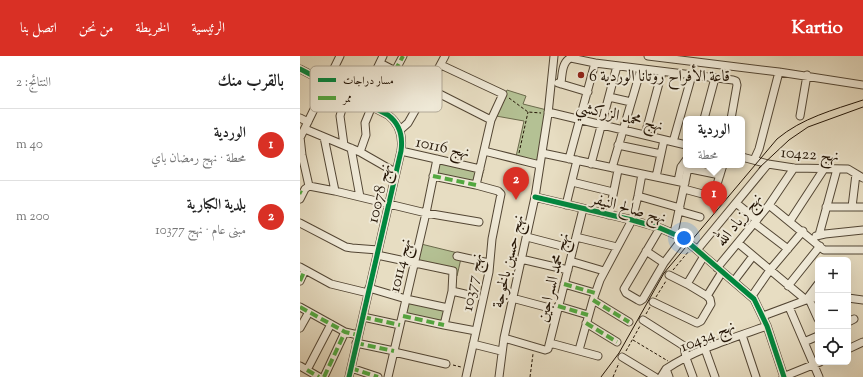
<!DOCTYPE html>
<html lang="ar">
<meta charset="utf-8">
<style>
body{margin:0;font-family:"Sorts Mill Goudy",Amiri,serif;background:#f6f6f6;color:#222;direction:rtl}
.controls{position:absolute;right:12px;bottom:12px;display:grid;overflow:hidden;border-radius:6px;box-shadow:0 4px 16px #0002}
.controls button{width:36px;height:36px;display:grid;place-items:center;padding:0;border:0;border-bottom:1px solid #e0e0e0;background:#fff;color:#222;font:20px sans-serif}
.you{position:absolute;left:384px;top:182px;width:14px;height:14px;margin:-10px;border:3px solid #fff;border-radius:50%;background:#1a73e8;box-shadow:0 0 0 6px #1a73e833}
.badge{display:grid;place-items:center;width:26px;height:26px;border-radius:50%;background:#d93025;color:#fff;font-size:13px;font-weight:700}
.pin{position:absolute;translate:-50% -33px;filter:drop-shadow(0 1px 2px #0008)}
.pin::after{content:'';position:absolute;top:21px;width:14px;height:12px;background:inherit;clip-path:polygon(0 0,100% 0,50% 100%)}
.popup{position:absolute;left:383px;top:60px;width:62px;height:52px;box-sizing:border-box;display:grid;place-content:center;border-radius:6px;background:#fff;filter:drop-shadow(0 1px 3px #0005);font-size:13px;white-space:nowrap;color:#767676}
.popup b{font-size:15px;color:#222}
.popup::after{content:'';position:absolute;left:50%;top:100%;margin-left:-8px;border:8px solid transparent;border-top-color:#fff}
.list{margin:0;padding:0;list-style:none}
h2{display:flex;justify-content:space-between;align-items:center;height:52px;margin:0;padding:0 16px;font-size:17px}
h2 small{font-size:13px;font-weight:400;color:#767676}
.list li{display:grid;grid-template-columns:26px 1fr auto;gap:12px;align-items:center;box-sizing:border-box;height:72px;padding:0 16px;border-top:1px solid #e0e0e0}
.list b{display:block;font-size:15px;white-space:nowrap}
.list p{margin:0;font-size:13px;white-space:nowrap;color:#767676}
.list em{font-size:13px;font-style:normal;color:#767676}
.icon{flex:none;width:22px;height:22px;fill:none;stroke:currentColor;stroke-width:2;stroke-linecap:round;stroke-linejoin:round}
.map{position:relative;flex:none;width:563px;height:321px;overflow:hidden;direction:ltr}
header{display:flex;align-items:center;gap:24px;box-sizing:border-box;height:56px;padding:0 20px;background:#d93025;color:#fff}
header strong{font-size:19px}
nav{display:flex;gap:22px;margin-inline-start:auto;font-size:14px}
main{display:flex}
aside{flex:1;background:#fff}
.map>svg:first-child{display:block}
.green{fill:#b4c194;stroke:#6b6a4c}
.lines{fill:none;stroke-linecap:round;stroke-linejoin:round}
.minor-casing{stroke:#534634;stroke-width:9}
.path{stroke:#221304;stroke-width:1;stroke-dasharray:3 2;stroke-linecap:butt}
.minor{stroke:#efe9d7;stroke-width:7}
.tram{stroke:#221304;stroke-width:1}
.quiet{stroke:#53a840;stroke-width:4;stroke-dasharray:8 4;stroke-linecap:butt}
.cycleway-casing{stroke:#efe9d7;stroke-width:8}
.cycleway{stroke:#00873e;stroke-width:5}
.poi-dot{fill:#8f2418;stroke:#efe9d7;stroke-width:1.5}
.labels{text-anchor:middle;stroke-width:4;stroke-linejoin:round;paint-order:stroke}
.poi-label{font-size:16px;fill:#221304;stroke:#efe9d7;text-anchor:start}
.street-label{font-size:16px;fill:#221304;stroke:#efe9d7}
.key{fill:#efe9d7;stroke:#b2a998;stroke-width:1}
.key-label{font-size:11px;fill:#221304}
</style>
<header>
<strong>Kartio</strong>
<nav><a>الرئيسية</a><a>الخريطة</a><a>من نحن</a><a>اتصل بنا</a></nav>
</header>
<main>
<div class="map">
<svg width="563" height="321" viewBox="0 0 563 321">
<rect width="100%" height="100%" fill="#e7ddc2"/>
<filter id="stains"><feTurbulence type="fractalNoise" baseFrequency=".005" numOctaves="4"/><feColorMatrix values="0 0 0 0 .2 0 0 0 0 .09 0 0 0 0 .02 0 0 0 .5 -.17"/></filter>
<radialGradient id="worn" r=".72"><stop offset=".6" stop-color="#630" stop-opacity="0"/><stop offset="1" stop-color="#630" stop-opacity=".3"/></radialGradient>
<path class="green" d="M207,34L226,40L223,48L247,54L238,111L215,105L224,65L196,60Z
M135,105L183,116L179,132L132,122Z
M117,187L162,198L157,220L111,209Z
M105,239L152,250L146,272L100,261Z"/>
<g class="lines">
<defs>
<path id="minor" d="M348,0L479,16L563,29
M80,7L128,32L145,0
M0,13L88,59C100,68 103,81 101,95L49,321
M95,15L103,0
M258,27L288,36
M261,28C262,19 262,5 271,2L295,7L433,24L436,25L437,29L431,63
M309,41L331,46
M62,44L83,0
M248,56L386,89
M500,60L507,19
M0,62L8,66
M404,63L415,22
M5,73L60,96L95,116
M100,74L108,67L128,32L191,64L203,38L141,9
M345,79L362,16
M0,81L2,99L9,130
M24,81L35,135
M0,82L40,0
M373,86L392,19
M44,89L40,60L47,36
M318,89L361,98
M51,92L60,141
M101,95L180,113
M184,95L240,109
M60,96L66,79L65,67L72,50
M242,97L385,127
M442,101L468,108L494,112L548,113L563,122
M269,103L295,7
M454,104L459,93L479,16
M291,108L317,10
M381,111L420,119
M312,112L341,13
M133,120L176,129L198,135L201,138L192,183L189,216L166,321
M356,121L364,84
M378,125L381,111L386,104
M272,126L313,136
M176,129L191,64
M384,133L410,140L414,138L423,109
M338,140L380,152
M235,141L332,164L360,172L383,182L454,243L467,270L484,321
M0,143L5,133L9,130L35,135L126,157L179,166
M436,147L457,164
M266,149L277,104
M469,149L524,194H563
M526,151H563
M552,151L556,118
M379,155L400,161
M309,159L318,114
M490,165L524,113
M0,167L46,191L52,192L78,194
M454,167L488,193
M360,172L324,233L326,237L338,244L340,245L343,243L364,207L383,182
M374,177L388,112
M519,179L537,113
M516,180L525,178L563,174
M227,181L273,193
M276,181L317,191
M438,187L506,244L518,228
M397,194L468,108
M346,195L364,207
M77,199L153,215L152,235L144,269L176,275
M157,200L189,207
M221,203L268,214
M270,205L304,215
M0,211L31,228L68,237
M417,212L469,149L494,112
M369,219L387,228L407,240L422,216
M0,225L5,214
M434,225L453,200
M264,228L295,237
M387,228L404,200
M488,230L520,190
M69,232L106,243L148,252
M152,235L169,239
M452,240L470,214L503,175
M212,242L257,254
M548,242L563,244
M509,243L518,263
M293,244L329,266
M353,246L397,267L401,265L411,248L410,243L407,240
M258,250L288,259
M0,251L45,276L58,279
M489,251L519,321
M103,260L144,269
M463,260L506,244L518,241
M63,261L100,269
M343,264L384,290L386,302L393,321
M548,266L554,263
M286,267L317,286
M0,272L9,256
M442,279L456,321
M204,282L245,294L248,293L283,153
M504,286L518,280
M56,287L94,295
M250,287L298,300
M173,288L201,295
M405,293L415,321
M548,293L563,286
M279,294L293,244L300,224L332,164L338,140L342,118
M94,296L146,308
M322,301L355,321
M0,310L19,321
M51,312L78,321
M7,314L31,268
M24,321L45,276
M88,321L126,157L137,103
M199,321L204,282L235,141L248,58L254,0
M361,321L366,313
M369,321L366,313C396,293 433,282 467,270
M483,321L520,306"/>
</defs>
<use href="#minor" class="minor-casing"/>
<path class="path" d="M209,42L228,56L241,57
M219,97L228,56
M373,214L389,195
M356,241L366,225
M346,258L350,251
M333,284L368,305
M326,295L340,270
M153,309L161,311
M230,321L233,298
M313,321L319,307"/>
<use href="#minor" class="minor"/>
<path class="tram" d="M459,112L489,84L508,71L563,51
M301,321L319,297L364,217L477,83C502,62 533,54 563,44"/>
<path class="quiet" d="M95,15L103,0
M133,120L176,129
M0,136L2,137
M0,225L5,214
M264,228L295,237
M293,244L329,266
M258,250L288,259
M0,251L45,276L58,279
M103,260L144,269
M63,261L100,269
M286,267L317,286
M56,287L94,295
M51,312L78,321
M7,314L19,321
M24,321L45,276"/>
<defs>
<path id="cycleway" d="M0,13L88,59C100,68 103,81 101,95L49,321
M235,141L332,164L360,172L383,182L454,243L467,270L484,321"/>
</defs>
<use href="#cycleway" class="cycleway-casing"/>
<use href="#cycleway" class="cycleway"/>
</g>
<circle class="poi-dot" cx="281" cy="19" r="4"/>
<g class="labels">
<g class="poi-label">
<text x="289" y="25">قاعة الأفراح روتانا الوردية 6</text>
</g>
<g class="street-label">
<text transform="translate(320 59) rotate(13)" y="6">نهج محمد الزركشي</text>
<text transform="translate(143 90) rotate(12)" y="6">نهج 10116</text>
<text transform="translate(510 97) rotate(4)" y="6">نهج 10422</text>
<text transform="translate(78 137) rotate(-77)" y="6">نهج 10078</text>
<text transform="translate(329 151) rotate(15)" y="6">نهج صالح النيفر</text>
<text transform="translate(438 163) rotate(-51)" y="6">نهج زياد الله</text>
<text transform="translate(207 205) rotate(-77)" y="6">نهج حسين بالخوجة</text>
<text transform="translate(99 209) rotate(-77)" y="6">نهج 10114</text>
<text transform="translate(252 221) rotate(-76)" y="6">نهج محمد السراجين</text>
<text transform="translate(171 226) rotate(-80)" y="6">نهج 10377</text>
<text transform="translate(407 279) rotate(-23)" y="6">نهج 10434</text>
</g>
</g>
<rect x="10" y="10" width="132" height="46" rx="6" class="key"/>
<rect x="18" y="22" width="18" height="4" fill="#00873e"/>
<rect x="18" y="40" width="18" height="4" fill="#53a840"/>
<g class="key-label">
<text x="43" y="28">مسار دراجات</text>
<text x="43" y="46">ممر</text>
</g>
<rect width="100%" height="100%" filter="url(#stains)"/>
<rect width="100%" height="100%" fill="url(#worn)"/>
</svg>
<div class="controls">
<button>+</button>
<button>−</button>
<button><svg class="icon" aria-label="locate" viewBox="0 0 24 24"><circle cx="12" cy="12" r="6"/><path d="M12 2v4M12 18v4M2 12h4M18 12h4"/></svg></button>
</div>
<div class="you"></div>
<div class="pin badge" style="left:414px;top:158px">1</div>
<div class="popup"><b>الوردية</b>محطة</div>
<div class="pin badge" style="left:216px;top:144px">2</div>
</div>
<aside>
<h2>بالقرب منك<small>النتائج: 2</small></h2>
<ul class="list">
<li><span class="badge">1</span><div><b>الوردية</b><p>محطة · نهج رمضان باي</p></div><em>40 m</em></li>
<li><span class="badge">2</span><div><b>بلدية الكبارية</b><p>مبنى عام · نهج 10377</p></div><em>200 m</em></li>
</ul>
</aside>
</main>
